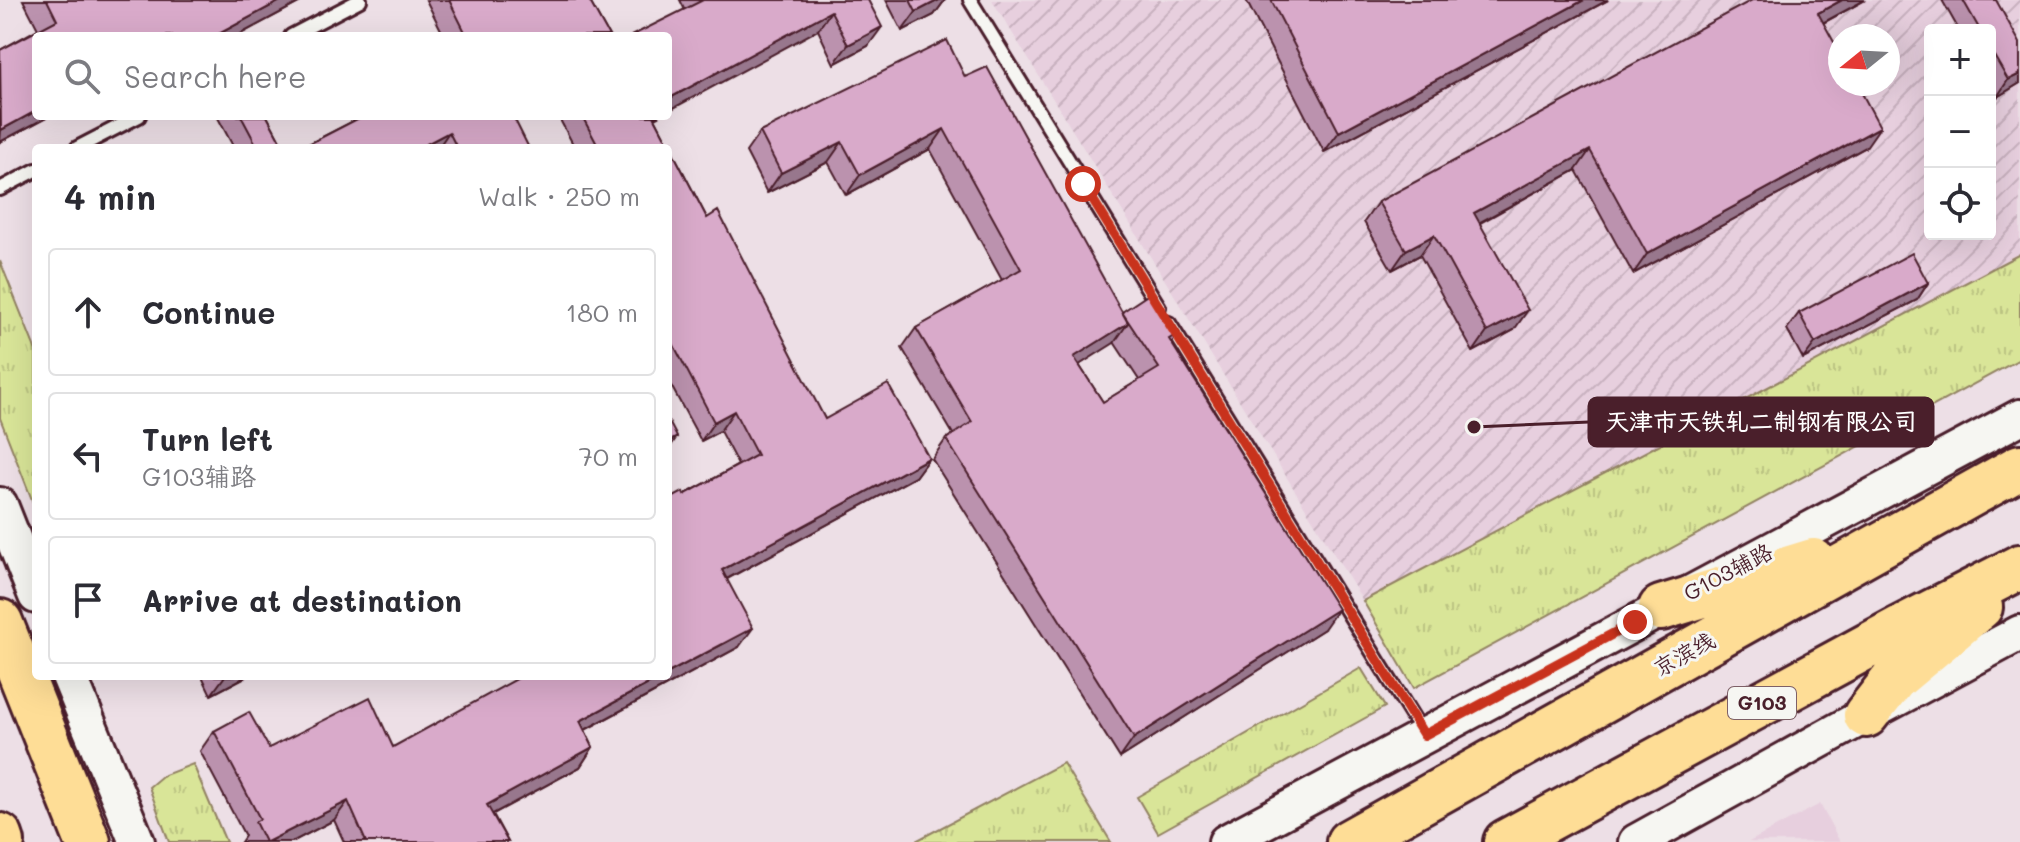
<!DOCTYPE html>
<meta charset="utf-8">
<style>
body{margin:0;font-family:Mali,"LXGW WenKai TC",sans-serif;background:#f2f2f3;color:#2b2b33}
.controls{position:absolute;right:24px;top:24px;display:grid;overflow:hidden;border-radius:8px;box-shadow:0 8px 32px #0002}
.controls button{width:72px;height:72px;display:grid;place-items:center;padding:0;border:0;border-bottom:2px solid #e1e1e2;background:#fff;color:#2b2b33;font:40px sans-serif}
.compass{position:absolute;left:1828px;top:24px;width:72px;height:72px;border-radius:50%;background:#fff;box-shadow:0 8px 32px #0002;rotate:252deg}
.stop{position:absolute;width:24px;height:24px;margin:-18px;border:6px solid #c8321e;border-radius:50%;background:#fff}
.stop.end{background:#c8321e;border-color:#fff;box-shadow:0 2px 8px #0008}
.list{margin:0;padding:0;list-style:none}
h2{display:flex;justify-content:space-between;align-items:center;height:104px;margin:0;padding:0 32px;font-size:34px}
h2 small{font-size:26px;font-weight:400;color:#7c7c81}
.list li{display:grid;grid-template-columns:52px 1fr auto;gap:24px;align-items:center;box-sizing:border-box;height:128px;margin:0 16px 16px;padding:0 16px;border:2px solid #e1e1e2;border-radius:8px}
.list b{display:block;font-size:30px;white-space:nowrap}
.list p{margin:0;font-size:26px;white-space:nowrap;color:#7c7c81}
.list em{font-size:26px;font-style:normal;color:#7c7c81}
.icon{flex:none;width:44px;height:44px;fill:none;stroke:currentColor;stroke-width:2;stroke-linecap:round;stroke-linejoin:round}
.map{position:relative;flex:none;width:2020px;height:842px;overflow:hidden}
.search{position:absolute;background:#fff;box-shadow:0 8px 32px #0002;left:32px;top:32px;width:640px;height:88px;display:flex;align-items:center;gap:20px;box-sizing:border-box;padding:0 28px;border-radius:8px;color:#7c7c81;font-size:30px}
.panel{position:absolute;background:#fff;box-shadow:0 8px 32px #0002;left:32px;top:144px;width:640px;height:536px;border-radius:8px}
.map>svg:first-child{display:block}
.built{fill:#e7cfde}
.industrial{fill:url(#industrial-furrows);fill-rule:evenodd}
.grass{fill:url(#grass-tufts);stroke:#928262;stroke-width:2}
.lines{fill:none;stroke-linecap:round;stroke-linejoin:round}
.lane-casing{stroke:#4a1f2b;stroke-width:18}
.secondary-casing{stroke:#4a1f2b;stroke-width:40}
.highway-casing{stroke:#4a1f2b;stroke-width:50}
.lane{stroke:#f6f6f2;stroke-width:12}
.secondary{stroke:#f6f6f2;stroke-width:34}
.highway{stroke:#fedd96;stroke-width:44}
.wall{fill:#bb92ae;stroke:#4a1f2b;stroke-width:2;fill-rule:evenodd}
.shaded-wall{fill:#98778d;stroke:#4a1f2b;stroke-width:2}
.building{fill:#d9aaca;stroke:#4a1f2b;stroke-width:2}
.route{stroke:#c8321e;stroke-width:10}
.labels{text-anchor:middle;stroke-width:6;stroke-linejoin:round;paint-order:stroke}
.shield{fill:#f6f6f2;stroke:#7e6067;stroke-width:2}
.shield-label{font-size:20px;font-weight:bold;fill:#4a1f2b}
.street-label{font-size:22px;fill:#4a1f2b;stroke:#f6f6f2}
.leader{fill:none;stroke:#4a1f2b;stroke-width:3}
.callout-dot{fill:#4a1f2b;stroke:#f6f6f2;stroke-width:3}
.callout{fill:#4a1f2b;stroke:#4a1f2b;stroke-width:3}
.callout-label{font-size:24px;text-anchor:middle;font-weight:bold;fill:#fff}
</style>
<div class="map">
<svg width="2020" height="842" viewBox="0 0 2020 842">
<defs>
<pattern id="industrial-furrows" width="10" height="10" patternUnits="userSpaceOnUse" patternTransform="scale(2)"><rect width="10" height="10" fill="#e7cfde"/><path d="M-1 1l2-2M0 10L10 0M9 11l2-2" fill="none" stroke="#c8b1bf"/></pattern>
<pattern id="grass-tufts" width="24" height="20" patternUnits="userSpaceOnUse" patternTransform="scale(2)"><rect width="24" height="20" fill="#d9e598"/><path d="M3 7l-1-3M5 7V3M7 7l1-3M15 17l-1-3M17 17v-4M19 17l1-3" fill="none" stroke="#bcc483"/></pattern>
</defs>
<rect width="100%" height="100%" fill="#eddfe6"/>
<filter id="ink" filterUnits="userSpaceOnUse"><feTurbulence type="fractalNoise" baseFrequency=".0125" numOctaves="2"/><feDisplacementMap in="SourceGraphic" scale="16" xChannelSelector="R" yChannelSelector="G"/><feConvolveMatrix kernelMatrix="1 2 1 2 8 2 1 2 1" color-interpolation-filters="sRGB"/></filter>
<g filter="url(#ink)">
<path class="built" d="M1820,804L1840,842H1749Z"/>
<path class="industrial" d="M992,0H2020V254L1363,601ZM1930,30H1990V234H1930ZM1840,36H1888V84H1840Z"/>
<path class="grass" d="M2020,254V359L1414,688L1363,601Z
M0,261L36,351V510L0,418Z
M1361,668L1385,707L1158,833L1137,797Z
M1063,763L1111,842H914Z
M193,764L226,842H169L149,787L162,776Z"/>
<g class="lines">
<defs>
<path id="lane" d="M970,0L1159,307
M291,36L360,0
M77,148L139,116
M0,189L36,170
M1169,323L1422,732"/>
<path id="secondary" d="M0,505L36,596
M69,676L137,842
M1226,842L2020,417
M1636,842L1866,715L2020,633"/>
<path id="highway" d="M1661,608L1813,561
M0,622L88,842
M1866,715L1894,679L1980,607
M0,836L2,842
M1349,842L2020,467
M1506,842L1899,629L2020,567"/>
</defs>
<use href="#lane" class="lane-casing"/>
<use href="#secondary" class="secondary-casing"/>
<use href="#highway" class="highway-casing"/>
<use href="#lane" class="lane"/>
<use href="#secondary" class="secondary"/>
<use href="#highway" class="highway"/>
</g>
<path class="wall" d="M23,0H304L237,36H36L49,116L0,142V50L38,29Z
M426,0H589L609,36H444Z
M680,0H868V46L834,64L818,30L685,10Z
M886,0H945L934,15L902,31Z
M1246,0H1608L1324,152Z
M1865,0L1823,23L1866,147L1633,274L1576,170L1480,223L1514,330L1473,352L1420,255L1392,270L1364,222L1378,202Z
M1942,0H1996L2020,83L1997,97L1990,85V30H1959Z
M965,77L1122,312L1179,333L1172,343L1324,629L1120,758L932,459L946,439L953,434L902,348L916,328L1002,280L930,149L846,195L828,162L767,193L746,152L760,132ZM1114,342L1139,380L1103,402L1079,365Z
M217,116H267L284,148H234Z
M363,116L529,148H301Z
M558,116H659L655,118L707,218L825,419L929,458L915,477L727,579L739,647L585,730L593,747L580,767L493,814L508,842H344L334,820L292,842H241L245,836L200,751L214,731L269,748L393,747L668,676L684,495L738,465L720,431L701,441L668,380V148H575Z
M1928,283L1917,300L1803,359L1787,329L1799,313Z
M202,676H247L211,695Z"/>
<path class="shaded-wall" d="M282,0H304L237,36H215Z
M939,0H945L934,15L902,31L916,12Z
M1584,0H1608L1324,152L1339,132Z
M1842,0H1865L1804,33L1818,13Z
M831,11L818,30L668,111V99Z
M882,27L868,46L834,64L848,45Z
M2020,74V83L1997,97L2008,80Z
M36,111V116H49L0,142L1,130Z
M1880,127L1866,147L1633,274L1647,254Z
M944,129L930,149L846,195L860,175Z
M449,132L438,148H419Z
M842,142L828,162L767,193L781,173Z
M1590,150L1576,170L1460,233L1474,213Z
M1434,235L1420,255L1392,270L1406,250Z
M1928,283L1917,300L1803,359L1815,343Z
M1528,310L1514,330L1473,352L1487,332Z
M1128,323L1114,343L1060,377L1074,357Z
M734,411L720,431L701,441L714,422Z
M677,437L668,450V442Z
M929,458L915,477L708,589L722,570Z
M1338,609L1324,629L1120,758L1134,738Z
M753,628L739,647L566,740L580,721L663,676H668V673Z
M225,676H247L211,695Z
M593,747L580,767L474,824L487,805Z
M348,801L334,820L292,842H267Z"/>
<path class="building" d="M47,0H282L215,36H36V111L1,130L0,50L57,20Z
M449,0H589L609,36H467Z
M703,0H868L882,27L848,45L831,11L668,99V36H631Z
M910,0H939L916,12Z
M1271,0H1584L1339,132Z
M1752,0H1842L1818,13L1840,53V84H1857L1880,127L1647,254L1590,150L1474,213L1528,310L1487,332L1434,235L1406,250L1378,202Z
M1963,0H1996L2020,43V74L2008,80L1990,49V30H1980Z
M947,40L965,77L987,67L1128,323L1074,357L1103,402L1159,368L1122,312L1152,292L1179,333L1169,339L1338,609L1134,738L946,439L972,422L916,328L1021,269L944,129L860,175L842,142L781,173L760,132Z
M241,116H267L284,148H258Z
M363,116H513L529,148H457L449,132L419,148H301Z
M582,116H654L707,218L718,211L825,419L888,384L929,458L722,570L753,628L668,673V500L683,492L684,495L757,455L734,411L714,422L668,334V148H599Z
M1912,253L1928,283L1815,343L1799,313Z
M668,420L677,437L668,442Z
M522,676H663L580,721L593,747L487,805L508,842H366L348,801L267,842H265L255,822L260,819L214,731L249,712L269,748L370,697L393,747Z"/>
</g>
<g class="lines" filter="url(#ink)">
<path class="route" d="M1083,184L1424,735L1635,622"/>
</g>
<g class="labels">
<rect class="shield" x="1728" y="687" width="68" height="32" rx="6"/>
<g class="shield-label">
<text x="1762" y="710">G103</text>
</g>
<g class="street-label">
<text transform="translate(1728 572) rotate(-28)" y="8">G103辅路</text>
<text transform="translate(1684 654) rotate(-29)" y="8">京滨线</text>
</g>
</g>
<path class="leader" d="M1474 427L1589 422"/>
<circle class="callout-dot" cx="1474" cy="427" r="8"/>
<rect class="callout" x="1589" y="398" width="344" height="48" rx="8"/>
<g class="callout-label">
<text x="1761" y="430">天津市天铁轧二制钢有限公司</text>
</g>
</svg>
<div class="controls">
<button>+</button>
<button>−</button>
<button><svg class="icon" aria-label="locate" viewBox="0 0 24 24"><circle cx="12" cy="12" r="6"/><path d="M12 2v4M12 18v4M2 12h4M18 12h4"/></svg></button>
</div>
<svg class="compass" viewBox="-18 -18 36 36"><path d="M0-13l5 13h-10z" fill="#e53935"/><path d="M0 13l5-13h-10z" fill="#7c7c81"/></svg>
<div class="stop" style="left:1083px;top:184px"></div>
<div class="stop end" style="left:1635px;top:622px"></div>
<div class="search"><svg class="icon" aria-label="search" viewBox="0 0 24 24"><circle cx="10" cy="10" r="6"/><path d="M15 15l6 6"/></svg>Search here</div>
<section class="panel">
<h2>4 min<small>Walk · 250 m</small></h2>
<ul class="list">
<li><svg class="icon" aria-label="ahead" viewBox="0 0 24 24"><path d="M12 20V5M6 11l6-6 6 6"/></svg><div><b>Continue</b></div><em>180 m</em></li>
<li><svg class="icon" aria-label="left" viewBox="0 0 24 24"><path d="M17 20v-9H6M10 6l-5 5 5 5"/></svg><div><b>Turn left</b><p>G103辅路</p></div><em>70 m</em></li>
<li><svg class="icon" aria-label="arrive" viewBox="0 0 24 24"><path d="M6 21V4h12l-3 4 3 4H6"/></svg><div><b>Arrive at destination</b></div></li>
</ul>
</section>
</div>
